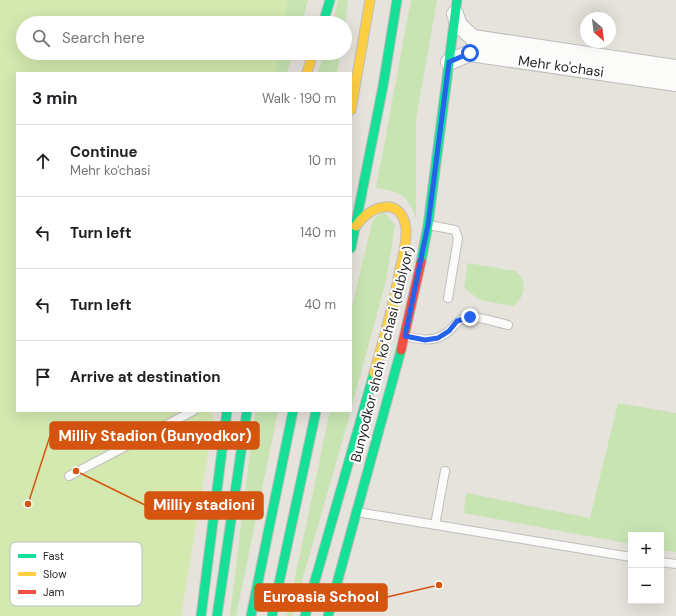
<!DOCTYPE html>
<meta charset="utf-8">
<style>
body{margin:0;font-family:"DM Sans",sans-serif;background:#f2f2f2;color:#202124}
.controls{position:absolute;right:12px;bottom:12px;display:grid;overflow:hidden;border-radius:0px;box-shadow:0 4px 16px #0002}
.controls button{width:36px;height:36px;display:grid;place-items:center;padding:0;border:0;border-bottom:1px solid #e0e0e0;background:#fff;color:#202124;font:20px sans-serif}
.compass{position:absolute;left:580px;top:12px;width:36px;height:36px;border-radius:50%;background:#fff;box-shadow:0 4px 16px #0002;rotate:152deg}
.stop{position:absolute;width:12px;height:12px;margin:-9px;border:3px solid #2563eb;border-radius:50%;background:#fff}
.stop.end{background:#2563eb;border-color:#fff;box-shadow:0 1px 4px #0008}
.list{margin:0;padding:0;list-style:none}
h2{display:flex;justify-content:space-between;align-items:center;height:52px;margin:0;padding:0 16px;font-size:17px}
h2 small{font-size:13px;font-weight:400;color:#757577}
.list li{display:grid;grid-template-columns:26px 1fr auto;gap:12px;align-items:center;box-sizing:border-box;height:72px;padding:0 16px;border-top:1px solid #e0e0e0}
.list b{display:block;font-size:15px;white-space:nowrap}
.list p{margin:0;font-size:13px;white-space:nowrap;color:#757577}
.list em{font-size:13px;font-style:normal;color:#757577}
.icon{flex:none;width:22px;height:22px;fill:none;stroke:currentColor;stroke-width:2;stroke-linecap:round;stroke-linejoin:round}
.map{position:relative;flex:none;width:676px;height:616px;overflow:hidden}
.search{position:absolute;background:#fff;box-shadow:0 4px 16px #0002;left:16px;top:16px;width:336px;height:44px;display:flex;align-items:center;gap:10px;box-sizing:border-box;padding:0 14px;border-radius:22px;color:#757577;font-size:15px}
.panel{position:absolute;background:#fff;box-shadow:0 4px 16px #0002;left:16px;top:72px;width:336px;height:340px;border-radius:0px}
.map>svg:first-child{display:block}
.green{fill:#c7e4b2}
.pitch{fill:#d3e9af}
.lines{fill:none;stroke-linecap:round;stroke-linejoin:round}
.lane-casing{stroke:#bfbebe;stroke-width:10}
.street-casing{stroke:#bfbebe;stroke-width:18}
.fast-casing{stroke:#bfbebe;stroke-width:11}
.slow-casing{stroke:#bfbebe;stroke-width:11}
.jam-casing{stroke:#bfbebe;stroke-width:11}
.lane{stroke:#fbfbfa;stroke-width:8}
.street{stroke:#fbfbfa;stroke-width:16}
.fast{stroke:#16e098;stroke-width:9}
.slow{stroke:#ffcf43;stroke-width:9}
.jam{stroke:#f24e42;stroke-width:9}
.route{stroke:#2563eb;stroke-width:5}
.labels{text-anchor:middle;stroke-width:4;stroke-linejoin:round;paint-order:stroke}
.street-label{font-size:14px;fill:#272727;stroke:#fff}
.key{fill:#fff;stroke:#bebebe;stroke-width:1}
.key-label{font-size:11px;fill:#272727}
.leader{fill:none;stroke:#d5540f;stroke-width:1.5}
.callout-dot{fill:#d5540f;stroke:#fff;stroke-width:1.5}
.callout{fill:#d5540f;stroke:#d5540f;stroke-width:1.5}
.callout-label{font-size:15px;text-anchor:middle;font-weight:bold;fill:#fff}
</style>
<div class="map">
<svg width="676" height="616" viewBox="0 0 676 616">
<rect width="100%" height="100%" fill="#e6e2dc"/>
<path class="green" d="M254,0H308L302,23H241Z
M338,0H348L345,23H333Z
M411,0H437L416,119V218C408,195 400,191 376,188Z
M235,53H293L287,73H242Z
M325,53H340L337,73H317Z
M384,212L395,225L386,281L351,409V310L373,219Z
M468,263L515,271C528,280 526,297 513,306L480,300L464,288Z
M618,403L676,413V552L661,550V535H631V544L464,513L466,493L590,518Z
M255,411H278L236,616H230Z
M330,411H351L292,616H287Z"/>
<path class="pitch" d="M0,0H288L284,23H23V53H279L275,73H17V411H210L214,418L181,616H0Z"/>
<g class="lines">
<defs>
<path id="lane" d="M429,225L455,230L458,238L448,298
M405,336C421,340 436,343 449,331C456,324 458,319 469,317C478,316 499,323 508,325
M69,476L193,411
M357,512L631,557
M435,525L445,471
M661,562L676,564"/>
<path id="street" d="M455,14L459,25L473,38L676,68
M449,62L470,53L676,83"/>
<path id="fast" d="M323,23L330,0
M351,248L383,86L397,0
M421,262L428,225L457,0
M201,616L227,411
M217,616L247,411
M251,616L293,411
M272,616L316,411
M305,616L374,373
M328,616L401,350"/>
<path id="slow" d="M307,73L313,53
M351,110L370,0
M356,226C370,205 402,195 406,229C407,242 403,256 400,269C394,304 384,338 374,373"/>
<path id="jam" d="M401,350L421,262"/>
</defs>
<use href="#lane" class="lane-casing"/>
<use href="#street" class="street-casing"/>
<use href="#fast" class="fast-casing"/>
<use href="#slow" class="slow-casing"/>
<use href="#jam" class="jam-casing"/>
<use href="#lane" class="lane"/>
<use href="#street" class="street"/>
<use href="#fast" class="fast"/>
<use href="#slow" class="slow"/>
<use href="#jam" class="jam"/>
</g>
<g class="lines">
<path class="route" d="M470,317L457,321L449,331L438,338L425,340L405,336L428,225L449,62L470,53"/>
</g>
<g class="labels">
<g class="street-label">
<text transform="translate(561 66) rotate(8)" y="5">Mehr ko'chasi</text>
<text transform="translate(382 354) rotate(-76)" y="5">Bunyodkor shoh koʻchasi (dublyor)</text>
</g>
</g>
<rect x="10" y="542" width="132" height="64" rx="6" class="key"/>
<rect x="18" y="554" width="18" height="4" fill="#16e098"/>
<rect x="18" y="572" width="18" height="4" fill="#ffcf43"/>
<rect x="18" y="590" width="18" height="4" fill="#f24e42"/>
<g class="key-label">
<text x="43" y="560">Fast</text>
<text x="43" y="578">Slow</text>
<text x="43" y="596">Jam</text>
</g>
<path class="leader" d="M28 504L50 436M76 471L145 505M439 585L387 597"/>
<g class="callout-dot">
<circle cx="28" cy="504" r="4"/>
<circle cx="76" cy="471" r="4"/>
<circle cx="439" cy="585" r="4"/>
</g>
<g class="callout">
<rect x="50" y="422" width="209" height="27" rx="4"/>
<rect x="145" y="492" width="118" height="27" rx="4"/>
<rect x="255" y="584" width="132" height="27" rx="4"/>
</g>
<g class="callout-label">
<text x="155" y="441">Milliy Stadion (Bunyodkor)</text>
<text x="204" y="510">Milliy stadioni</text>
<text x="321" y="602">Euroasia School</text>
</g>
</svg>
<div class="controls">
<button>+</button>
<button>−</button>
</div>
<svg class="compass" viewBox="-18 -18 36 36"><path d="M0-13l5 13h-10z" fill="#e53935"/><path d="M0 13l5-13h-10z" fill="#757577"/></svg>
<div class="stop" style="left:470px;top:53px"></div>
<div class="stop end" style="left:470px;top:317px"></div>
<div class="search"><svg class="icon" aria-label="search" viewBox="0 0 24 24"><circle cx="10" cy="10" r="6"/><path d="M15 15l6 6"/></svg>Search here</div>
<section class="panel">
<h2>3 min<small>Walk · 190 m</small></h2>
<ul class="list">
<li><svg class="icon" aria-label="ahead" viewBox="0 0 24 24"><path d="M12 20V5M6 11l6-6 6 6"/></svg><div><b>Continue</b><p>Mehr ko'chasi</p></div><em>10 m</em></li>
<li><svg class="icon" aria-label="left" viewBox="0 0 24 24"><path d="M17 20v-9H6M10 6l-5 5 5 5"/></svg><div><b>Turn left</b></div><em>140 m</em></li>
<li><svg class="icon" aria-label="left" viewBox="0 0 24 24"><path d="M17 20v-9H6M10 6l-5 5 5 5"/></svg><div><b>Turn left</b></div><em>40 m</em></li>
<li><svg class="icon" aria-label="arrive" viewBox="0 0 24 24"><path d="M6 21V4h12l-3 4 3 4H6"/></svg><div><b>Arrive at destination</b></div></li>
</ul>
</section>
</div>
